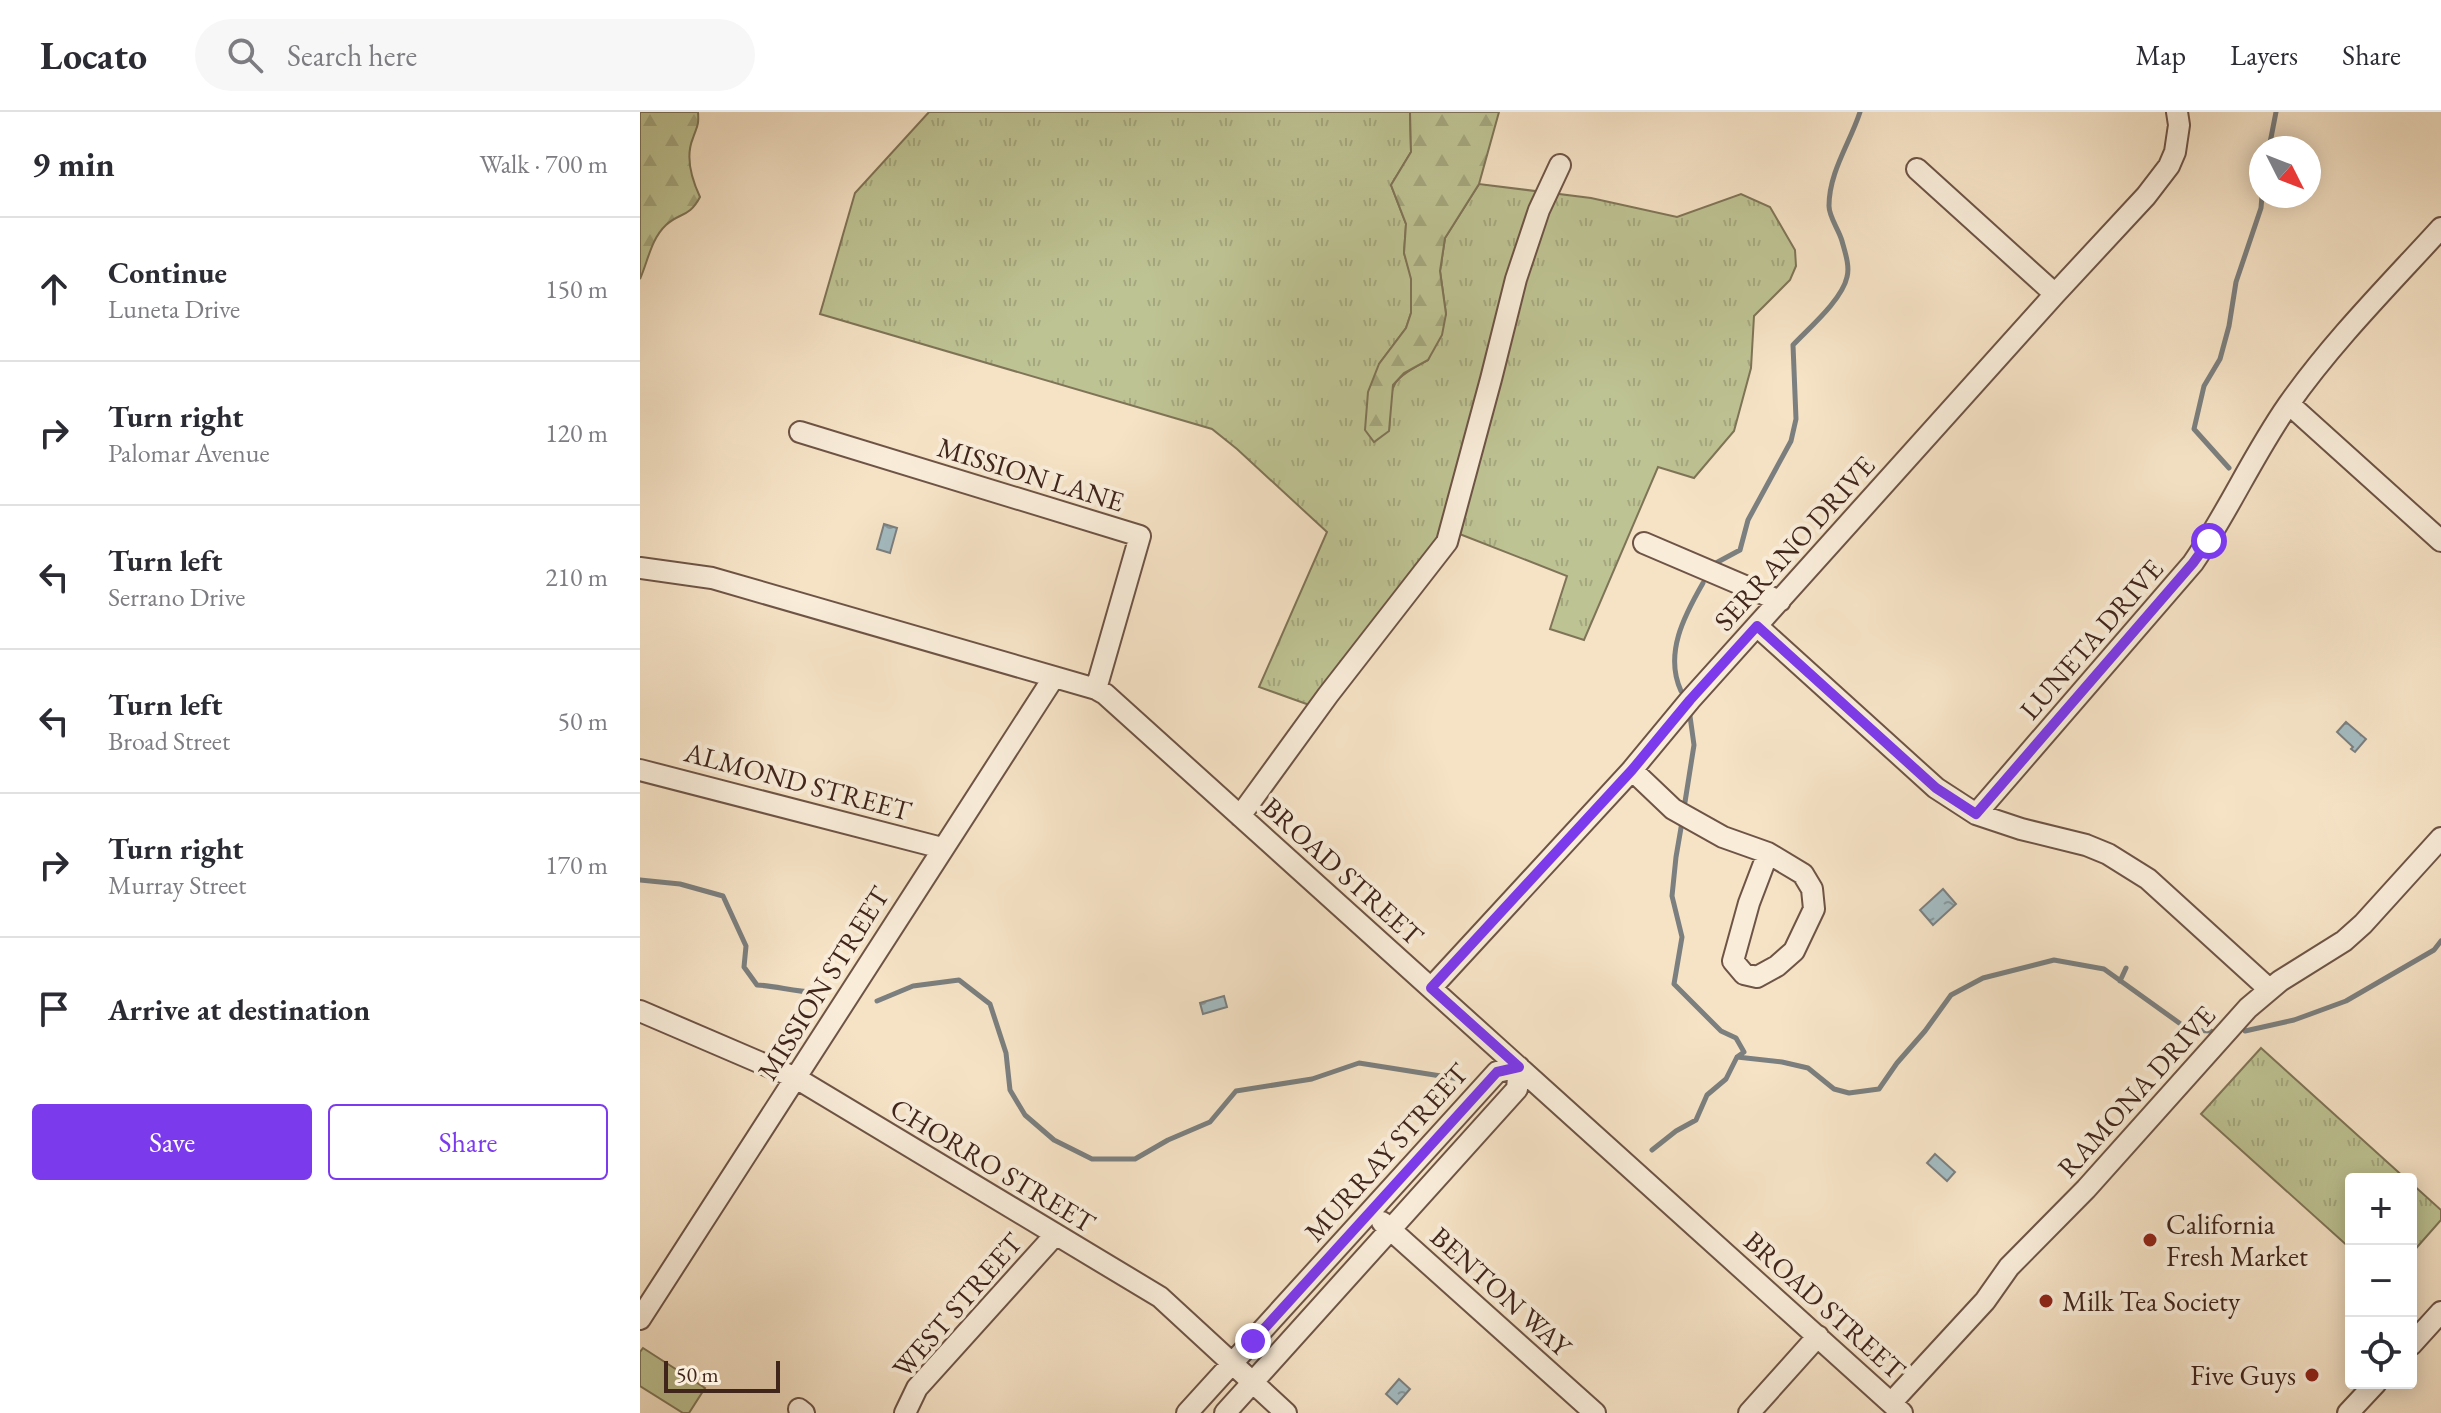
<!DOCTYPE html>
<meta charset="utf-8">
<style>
body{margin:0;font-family:"EB Garamond",serif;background:#f7f7f7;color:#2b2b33}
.controls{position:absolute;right:24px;bottom:24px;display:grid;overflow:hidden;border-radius:8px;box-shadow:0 4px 20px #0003}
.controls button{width:72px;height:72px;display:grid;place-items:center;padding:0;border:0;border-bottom:2px solid #e1e1e2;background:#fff;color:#2b2b33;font:40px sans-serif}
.compass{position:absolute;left:1609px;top:24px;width:72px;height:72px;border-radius:50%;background:#fff;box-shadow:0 4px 20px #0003;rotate:132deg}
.scale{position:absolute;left:24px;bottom:20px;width:116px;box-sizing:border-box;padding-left:8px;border:4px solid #40251b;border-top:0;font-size:22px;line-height:28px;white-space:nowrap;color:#40251b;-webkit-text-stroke:6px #f9edda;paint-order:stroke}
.stop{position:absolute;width:24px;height:24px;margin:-18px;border:6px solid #7c3aed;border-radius:50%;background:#fff}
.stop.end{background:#7c3aed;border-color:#fff;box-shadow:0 2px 8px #0008}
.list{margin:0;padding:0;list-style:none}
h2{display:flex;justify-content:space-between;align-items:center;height:104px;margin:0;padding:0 32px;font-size:34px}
h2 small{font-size:26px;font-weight:400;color:#7c7c81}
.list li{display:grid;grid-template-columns:52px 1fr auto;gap:24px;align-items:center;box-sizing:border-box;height:144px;padding:0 32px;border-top:2px solid #e1e1e2}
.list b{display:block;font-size:30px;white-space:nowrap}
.list p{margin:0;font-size:26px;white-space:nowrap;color:#7c7c81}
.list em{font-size:26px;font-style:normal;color:#7c7c81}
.actions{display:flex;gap:16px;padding:24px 32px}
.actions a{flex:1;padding:18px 0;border:2px solid #7c3aed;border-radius:8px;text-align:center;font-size:28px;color:#7c3aed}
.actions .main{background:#7c3aed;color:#fff}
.icon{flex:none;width:44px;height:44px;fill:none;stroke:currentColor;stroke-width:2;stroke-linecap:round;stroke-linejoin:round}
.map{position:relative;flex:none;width:1801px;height:1301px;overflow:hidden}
header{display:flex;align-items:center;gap:48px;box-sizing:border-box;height:112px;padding:0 40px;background:#fff;border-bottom:2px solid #e1e1e2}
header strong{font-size:38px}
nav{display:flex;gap:44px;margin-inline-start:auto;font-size:28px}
.search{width:560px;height:72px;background:#f7f7f7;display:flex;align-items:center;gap:20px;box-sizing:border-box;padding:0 28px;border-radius:44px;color:#7c7c81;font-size:30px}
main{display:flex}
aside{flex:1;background:#fff}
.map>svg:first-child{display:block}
.grass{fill:url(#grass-tufts);stroke:#7f7457;stroke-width:2}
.forest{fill:url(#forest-firs);stroke:#7f7457;stroke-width:2}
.park{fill:#bec393;stroke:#7f7457;stroke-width:2}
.water{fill:url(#water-ripples);stroke:#7b7f7f;stroke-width:2}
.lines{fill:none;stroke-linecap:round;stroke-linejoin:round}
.stream{stroke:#7b7f7f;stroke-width:5}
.minor-casing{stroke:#6e5446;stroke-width:24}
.minor{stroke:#f9edda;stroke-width:20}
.route{stroke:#7c3aed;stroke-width:10}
.poi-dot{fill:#8f2418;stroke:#f9edda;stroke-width:3}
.labels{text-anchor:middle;stroke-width:8;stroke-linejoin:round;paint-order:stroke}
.street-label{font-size:28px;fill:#40251b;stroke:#f9edda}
.poi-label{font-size:28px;fill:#40251b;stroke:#f9edda;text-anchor:start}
</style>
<header>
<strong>Locato</strong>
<div class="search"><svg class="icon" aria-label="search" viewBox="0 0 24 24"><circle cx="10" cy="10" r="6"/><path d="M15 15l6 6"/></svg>Search here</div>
<nav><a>Map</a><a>Layers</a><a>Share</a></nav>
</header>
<main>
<aside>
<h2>9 min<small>Walk · 700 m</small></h2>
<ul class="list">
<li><svg class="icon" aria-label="ahead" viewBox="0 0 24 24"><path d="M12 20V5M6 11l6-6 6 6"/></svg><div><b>Continue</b><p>Luneta Drive</p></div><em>150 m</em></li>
<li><svg class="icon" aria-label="right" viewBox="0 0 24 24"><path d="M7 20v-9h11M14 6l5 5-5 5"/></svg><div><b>Turn right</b><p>Palomar Avenue</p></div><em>120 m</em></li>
<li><svg class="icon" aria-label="left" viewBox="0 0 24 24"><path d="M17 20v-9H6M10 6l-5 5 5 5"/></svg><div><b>Turn left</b><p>Serrano Drive</p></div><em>210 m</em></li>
<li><svg class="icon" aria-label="left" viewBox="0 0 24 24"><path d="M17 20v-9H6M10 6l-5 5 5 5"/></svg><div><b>Turn left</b><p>Broad Street</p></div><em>50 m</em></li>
<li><svg class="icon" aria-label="right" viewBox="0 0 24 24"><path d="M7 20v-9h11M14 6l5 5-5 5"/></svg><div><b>Turn right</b><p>Murray Street</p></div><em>170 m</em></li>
<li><svg class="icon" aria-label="arrive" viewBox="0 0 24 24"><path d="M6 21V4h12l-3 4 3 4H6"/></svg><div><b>Arrive at destination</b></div></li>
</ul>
<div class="actions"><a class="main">Save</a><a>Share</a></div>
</aside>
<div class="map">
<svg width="1801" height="1301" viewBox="0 0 1801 1301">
<defs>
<pattern id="grass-tufts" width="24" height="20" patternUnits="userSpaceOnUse" patternTransform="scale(2)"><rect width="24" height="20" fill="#bec393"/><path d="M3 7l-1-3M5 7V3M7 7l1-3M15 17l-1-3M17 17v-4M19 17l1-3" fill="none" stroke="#a4a77e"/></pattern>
<pattern id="forest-firs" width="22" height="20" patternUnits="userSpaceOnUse" patternTransform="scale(2)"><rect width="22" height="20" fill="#bec393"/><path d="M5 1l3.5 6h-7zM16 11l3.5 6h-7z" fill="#a4a77e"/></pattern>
<pattern id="water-ripples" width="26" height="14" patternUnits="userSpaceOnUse" patternTransform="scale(2)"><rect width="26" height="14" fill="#a3bbc1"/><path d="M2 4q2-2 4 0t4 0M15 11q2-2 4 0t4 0" fill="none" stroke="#86989c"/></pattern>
</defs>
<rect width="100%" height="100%" fill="#f6e3c6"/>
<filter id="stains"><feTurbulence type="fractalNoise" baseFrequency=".0025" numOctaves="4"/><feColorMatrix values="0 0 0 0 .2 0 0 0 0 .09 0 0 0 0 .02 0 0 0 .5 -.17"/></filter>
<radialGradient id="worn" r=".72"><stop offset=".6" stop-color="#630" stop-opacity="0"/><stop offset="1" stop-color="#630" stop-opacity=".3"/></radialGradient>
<path class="grass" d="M289,0H770L771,40L751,73L766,112L764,141L772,167L771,201L766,216L739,252L749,319C752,273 745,270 788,248L806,202L800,159L805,126L839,72L951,86L1037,105L1101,82L1130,95L1155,138L1156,154L1150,168L1114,204L1111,256L1094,319L1054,366L1018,355L944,528L910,517L927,464L817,421L675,595L619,575L687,420L597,337L572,317L180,202L215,81Z
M1621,936L1766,1067H1711V1137L1561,1002Z
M1771,1071L1801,1098V1108L1771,1142Z"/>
<path class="forest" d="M0,0H58C59,14 57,14 53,26C45,45 52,68 60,85C49,106 40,100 26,113C11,127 8,149 0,167Z
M770,0H859L839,72L805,126L800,159L806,202L802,223L788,248L764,261L753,273L749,319L734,330L725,318L728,280L739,252L766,216L771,201V167L764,141L766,112L751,73L771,40Z"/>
<path class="park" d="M3,1236L65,1276L49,1301H43L0,1274V1240Z"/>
<path class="water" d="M244,412L257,416L250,441L237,437Z
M1706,610L1726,627L1715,640L1711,637L1713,635L1697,620Z
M1303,777L1316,792L1293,813L1280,798Z
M584,884L587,895L563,902L560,891Z
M1295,1042L1315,1060L1307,1069L1287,1051Z
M759,1267L770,1277L757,1292L746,1282Z"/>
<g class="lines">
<path class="stream" d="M1629,36L1636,0
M1589,356L1554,317L1564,274L1580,247L1589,214L1596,170L1621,96L1622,84
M1074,452L1100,438L1108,408L1151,329L1156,307L1153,233C1169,216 1202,188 1207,165C1210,154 1205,140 1202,129C1199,118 1189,105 1189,94C1189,60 1210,31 1220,0
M1041,579C1024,542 1044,504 1063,471
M1045,690L1054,633L1049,597
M0,768L40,772L83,784L106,834L104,855L117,873C137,874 155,880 174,880
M1480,869L1486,856
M237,889L273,874L319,868L350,892L366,941L370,978L385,1003L414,1028L452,1047H495L528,1028L570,1010L596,979L672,967L719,951L826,968
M1605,919L1654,908L1706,889L1794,838L1801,829
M1097,945L1142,950L1168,956L1194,977L1209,981L1239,977L1257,951L1285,919L1311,883L1343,866L1414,848L1464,857L1549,918L1571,919
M1012,1038L1036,1019L1056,1008L1067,983L1086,967L1097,945L1104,940L1096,926L1081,919L1034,872L1042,825L1032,784L1036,745L1042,710"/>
<defs>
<path id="minor" d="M1277,57L1415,182
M1649,292L1801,429
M160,320L500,424L456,577
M1004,431L1140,489
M0,456L72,466L456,577L465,582L1262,1301
M1117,514L1296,676L1336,702L1381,717L1446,733L1468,742L1508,767L1629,877
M0,658L302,736
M992,658L1033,697L1083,725L1128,741
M1336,702L1553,451C1588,400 1613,343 1648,293C1693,229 1749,173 1801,116
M600,704L688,583L807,430L851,267L876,167L899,98L920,53
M1128,741L1163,762L1172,777L1174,797L1154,839L1137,854L1117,865L1104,862L1093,849L1109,791Z
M791,876L992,658L1050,588L1415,182L1506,84L1529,54L1535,40L1539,13L1537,0
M0,899L156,966L520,1185L646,1301
M742,1110L955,1301
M0,1207L414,565
M1771,1233L1801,1200
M1251,1291L1345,1189L1369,1155L1446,1077L1608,896L1640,869L1704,829L1723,812L1801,726
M159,1297L164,1301
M265,1301L277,1276L415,1123
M547,1301L857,960L879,955L877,977L585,1301
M1109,1301L1178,1224
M1708,1301L1736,1271"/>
</defs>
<use href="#minor" class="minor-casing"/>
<use href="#minor" class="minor"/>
</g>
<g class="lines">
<path class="route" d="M613,1229L857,960L879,955L791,876L992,658L1050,588L1117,514L1296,676L1336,702L1553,451L1569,429"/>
</g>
<g class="poi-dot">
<circle cx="1510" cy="1128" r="8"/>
<circle cx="1406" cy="1189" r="8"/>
<circle cx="1672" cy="1263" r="8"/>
</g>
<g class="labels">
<g class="street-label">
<text transform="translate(391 362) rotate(17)" y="10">MISSION LANE</text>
<text transform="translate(1154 431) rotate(-48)" y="10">SERRANO DRIVE</text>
<text transform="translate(1451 527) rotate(-49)" y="10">LUNETA DRIVE</text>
<text transform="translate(158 669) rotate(15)" y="10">ALMOND STREET</text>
<text transform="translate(703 759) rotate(42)" y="10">BROAD STREET</text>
<text transform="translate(183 871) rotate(-58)" y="10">MISSION STREET</text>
<text transform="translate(1496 979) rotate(-48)" y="10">RAMONA DRIVE</text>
<text transform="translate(746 1040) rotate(-48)" y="10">MURRAY STREET</text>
<text transform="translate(353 1053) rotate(31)" y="10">CHORRO STREET</text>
<text transform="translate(861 1179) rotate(42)" y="10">BENTON WAY</text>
<text transform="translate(317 1193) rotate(-49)" y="10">WEST STREET</text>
<text transform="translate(1185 1193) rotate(42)" y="10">BROAD STREET</text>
</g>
<g class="poi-label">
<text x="1526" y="1122">California<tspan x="1526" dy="32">Fresh Market</tspan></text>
<text x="1422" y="1199">Milk Tea Society</text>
<text x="1656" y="1273" text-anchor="end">Five Guys</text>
</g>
</g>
<rect width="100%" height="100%" filter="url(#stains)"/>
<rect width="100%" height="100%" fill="url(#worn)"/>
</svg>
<div class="controls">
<button>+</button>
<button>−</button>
<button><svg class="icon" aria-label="locate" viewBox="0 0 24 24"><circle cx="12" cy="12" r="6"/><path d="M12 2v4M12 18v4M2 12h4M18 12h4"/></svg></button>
</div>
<svg class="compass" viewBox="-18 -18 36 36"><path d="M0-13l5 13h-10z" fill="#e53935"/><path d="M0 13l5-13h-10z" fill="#7c7c81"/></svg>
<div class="scale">50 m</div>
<div class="stop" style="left:1569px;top:429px"></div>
<div class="stop end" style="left:613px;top:1229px"></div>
</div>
</main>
